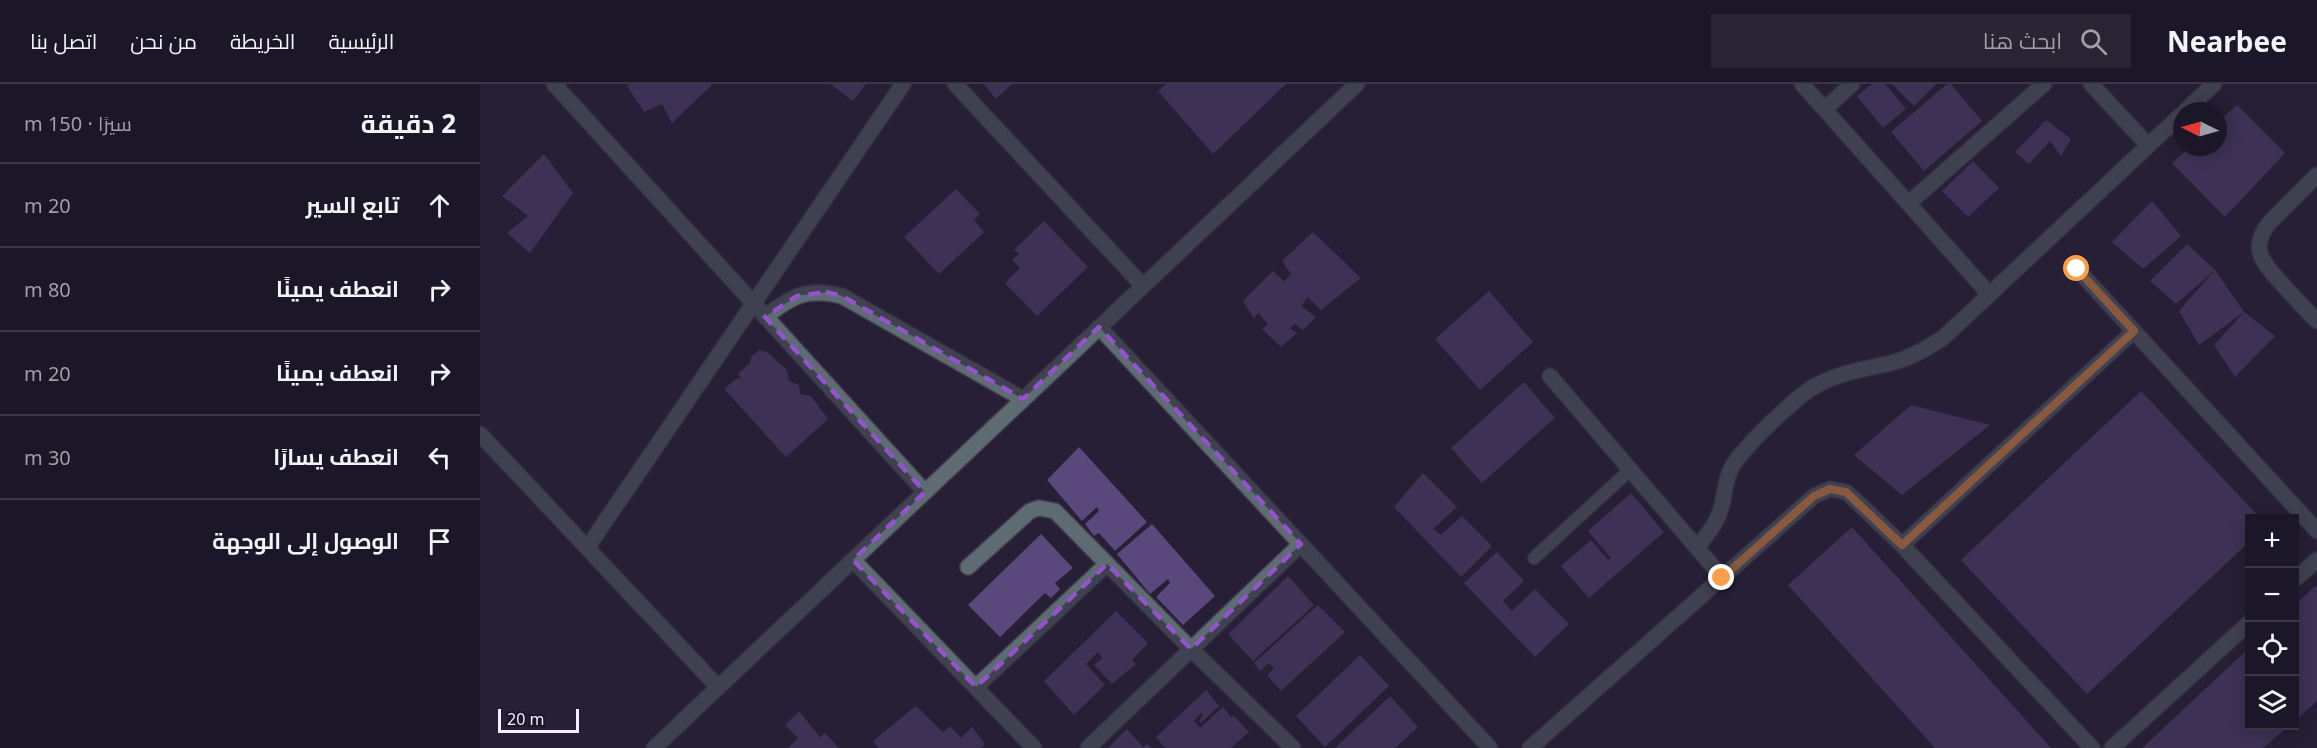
<!DOCTYPE html>
<html lang="ar">
<meta charset="utf-8">
<style>
body{margin:0;font-family:"Noto Sans",Cairo,sans-serif;background:#292434;color:#f1f3f6;direction:rtl}
.controls{position:absolute;right:18px;bottom:18px;display:grid;overflow:hidden;border-radius:0px;box-shadow:0 3px 15px #0003}
.controls button{width:54px;height:54px;display:grid;place-items:center;padding:0;border:0;border-bottom:2px solid #3a3645;background:#1c1728;color:#f1f3f6;font:30px sans-serif}
.compass{position:absolute;left:1693px;top:18px;width:54px;height:54px;border-radius:50%;background:#1c1728;box-shadow:0 3px 15px #0003;rotate:275deg}
.scale{position:absolute;left:18px;bottom:15px;width:81px;box-sizing:border-box;padding-left:6px;border:3px solid #f2eefd;border-top:0;font-size:16px;line-height:21px;white-space:nowrap;color:#f2eefd;-webkit-text-stroke:4px #1c152a;paint-order:stroke}
.stop{position:absolute;width:18px;height:18px;margin:-14px;border:4px solid #fa9f4e;border-radius:50%;background:#fff}
.stop.end{background:#fa9f4e;border-color:#fff;box-shadow:0 2px 6px #0008}
.list{margin:0;padding:0;list-style:none}
h2{display:flex;justify-content:space-between;align-items:center;height:78px;margin:0;padding:0 24px;font-size:26px}
h2 small{font-size:20px;font-weight:400;color:#a09fa8}
.list li{display:grid;grid-template-columns:39px 1fr auto;gap:18px;align-items:center;box-sizing:border-box;height:84px;padding:0 24px;border-top:2px solid #3a3645}
.list b{display:block;font-size:22px;white-space:nowrap}
.list em{font-size:20px;font-style:normal;color:#a09fa8}
.icon{flex:none;width:33px;height:33px;fill:none;stroke:currentColor;stroke-width:2;stroke-linecap:round;stroke-linejoin:round}
.map{position:relative;flex:none;width:1837px;height:664px;overflow:hidden;direction:ltr}
header{display:flex;align-items:center;gap:36px;box-sizing:border-box;height:84px;padding:0 30px;background:#1c1728;border-bottom:2px solid #3a3645}
header strong{font-size:28px}
nav{display:flex;gap:33px;margin-inline-start:auto;font-size:21px}
.search{width:420px;height:54px;background:#292434;display:flex;align-items:center;gap:15px;box-sizing:border-box;padding:0 21px;border-radius:0px;color:#a09fa8;font-size:22px}
main{display:flex}
aside{flex:1;background:#1c1728}
.map>svg:first-child{display:block}
.building{fill:#5a487c}
.lines{fill:none;stroke-linecap:round;stroke-linejoin:round}
.lane-casing{stroke:#433c51;stroke-width:15}
.street-casing{stroke:#433c51;stroke-width:18}
.lane{stroke:#5f6b72;stroke-width:12}
.street{stroke:#5f6b72;stroke-width:15}
.route{stroke:#fa9f4e;stroke-width:8}
.marked{fill:none;stroke:#9353cb;stroke-width:4.5;stroke-dasharray:12 8;stroke-linejoin:round}
</style>
<header>
<strong>Nearbee</strong>
<div class="search"><svg class="icon" aria-label="search" viewBox="0 0 24 24"><circle cx="10" cy="10" r="6"/><path d="M15 15l6 6"/></svg>ابحث هنا</div>
<nav><a>الرئيسية</a><a>الخريطة</a><a>من نحن</a><a>اتصل بنا</a></nav>
</header>
<main>
<div class="map">
<svg width="1837" height="664" viewBox="0 0 1837 664">
<rect width="100%" height="100%" fill="#261f35"/>
<path class="building" d="M150,0H233L192,39L182,20L164,28L147,2Z
M350,0H386L373,17Z
M504,0H532L516,15Z
M686,0H806L733,70L678,7Z
M1392,0H1405L1426,25L1403,44L1377,12Z
M1412,0H1456L1434,22Z
M1467,0H1471L1502,37L1444,87L1411,48Z
M1757,21L1805,69L1745,133L1692,79L1710,63H1738V38Z
M1566,36L1591,55L1581,72L1570,57L1549,80L1535,68Z
M64,70L93,109L50,169L27,149L48,132L22,112Z
M1493,77L1519,104L1488,133L1462,107Z
M476,105L500,130L494,136L504,148L459,190L424,153Z
M1672,117L1701,152L1663,185L1632,158Z
M564,137L608,183L557,232L525,199L540,184L532,176L539,170L534,166Z
M833,148L881,194L841,226L828,213L821,222L836,233L823,246L815,240L810,244L817,249L801,263L782,245L788,240L778,229L774,235L763,217L793,187L804,197L811,190L802,177Z
M1707,160L1735,186L1696,220L1670,197Z
M1735,186L1764,228L1719,261L1699,227Z
M1009,207L1053,258L1000,306L955,255Z
M1764,228L1795,252L1755,293L1734,261Z
M279,266L287,268L307,286L309,297L319,301L320,310L331,312L348,335L306,373L244,305L256,295L261,294L258,290L270,279L271,273Z
M1044,298L1075,334L1002,399L971,364Z
M1661,307L1780,434H1770V457L1607,610L1481,476Z
M1431,321L1510,341L1422,411L1374,371Z
M599,363L667,438L635,467L619,449L614,452L605,440L619,427L617,423L602,437L567,396Z
M943,389L977,423L953,445L961,451L982,432L1012,462L981,493L914,423Z
M1151,409L1184,448L1109,514L1081,482L1111,456L1128,476L1131,474L1108,447Z
M672,440L735,512L703,541L676,513L690,499L688,495L670,510L637,470Z
M1372,443L1571,664H1455L1308,501Z
M561,450L593,484L575,499L580,505L571,514L565,509L520,553L488,521Z
M1017,468L1044,497L1023,517L1032,527L1055,505L1089,540L1055,573L984,499Z
M808,492L834,521L773,577L748,550Z
M1835,502L1837,504V617L1815,637V521Z
M838,521L865,548L801,607L787,591L794,585L789,579L780,587L774,579Z
M636,527L668,559L652,576L656,580L632,600L614,581L622,574L618,568L606,580L625,601L594,631L564,597Z
M1770,563V642H1809L1783,664H1662Z
M880,571L909,602L845,663L816,632Z
M726,606L739,622L721,639L719,637L723,631L721,629L714,637L720,644L743,623L751,633L753,631L769,648L751,664H685L676,653Z
M910,612L938,643L915,664H855Z
M436,622L463,648L470,642L481,654L492,643L505,660L501,664H399L393,657Z
M319,627L340,653L345,649L359,664H308L318,654L305,641Z
M647,645L663,663L667,660L671,664H628Z"/>
<g class="lines">
<defs>
<path id="lane" d="M1054,474L1150,386"/>
<path id="street" d="M74,0L445,408
M475,0L663,202
M1322,0L1509,210
M1611,0L1668,61
M1345,25L1372,0
M1705,27L1734,0
M1837,91L1790,138C1767,165 1785,181 1804,202C1815,214 1826,226 1837,237
M1429,119L1564,0
M1597,185L1837,447
M285,233C312,212 327,203 362,212L543,315
M619,243L1010,664
M1070,292L1242,493
M0,350L238,603
M1422,461L1654,247
M1217,463C1229,449 1240,435 1243,416C1245,405 1246,395 1251,385C1260,366 1314,315 1332,304C1358,288 1383,286 1411,279C1431,274 1448,264 1464,253L1702,30
M107,464L423,0
M373,476L554,664
M488,483L550,427L559,424L575,427L711,565L813,664
M1814,496L1837,476
M496,603L627,480
M174,664L877,0
M608,664L821,460
M1050,664L1334,412L1350,405L1366,408L1372,413L1422,461L1612,664
M1632,664L1770,538"/>
</defs>
<use href="#lane" class="lane-casing"/>
<use href="#street" class="street-casing"/>
<use href="#lane" class="lane"/>
<use href="#street" class="street"/>
</g>
<g class="lines">
<path class="route" d="M1242,494L1334,412L1350,405L1366,408L1422,461L1654,247L1597,185"/>
</g>
<path d="M0 0H1837V664H0ZM346,208L362,212L543,315L619,243L821,460L711,565L627,480L496,603L373,476L445,408L285,233L317,212Z" fill="#261f35" fill-opacity=".55" fill-rule="evenodd"/>
<path class="marked" d="M346,208L362,212L543,315L619,243L821,460L711,565L627,480L496,603L373,476L445,408L285,233L317,212Z"/>
</svg>
<div class="controls">
<button>+</button>
<button>−</button>
<button><svg class="icon" aria-label="locate" viewBox="0 0 24 24"><circle cx="12" cy="12" r="6"/><path d="M12 2v4M12 18v4M2 12h4M18 12h4"/></svg></button>
<button><svg class="icon" aria-label="layers" viewBox="0 0 24 24"><path d="M12 4l9 5-9 5-9-5zM3 14l9 5 9-5"/></svg></button>
</div>
<svg class="compass" viewBox="-18 -18 36 36"><path d="M0-13l5 13h-10z" fill="#e53935"/><path d="M0 13l5-13h-10z" fill="#a09fa8"/></svg>
<div class="scale">20 m</div>
<div class="stop" style="left:1597px;top:185px"></div>
<div class="stop end" style="left:1242px;top:494px"></div>
</div>
<aside>
<h2>2 دقيقة<small>سيرًا · 150 m</small></h2>
<ul class="list">
<li><svg class="icon" aria-label="ahead" viewBox="0 0 24 24"><path d="M12 20V5M6 11l6-6 6 6"/></svg><div><b>تابع السير</b></div><em>20 m</em></li>
<li><svg class="icon" aria-label="right" viewBox="0 0 24 24"><path d="M7 20v-9h11M14 6l5 5-5 5"/></svg><div><b>انعطف يمينًا</b></div><em>80 m</em></li>
<li><svg class="icon" aria-label="right" viewBox="0 0 24 24"><path d="M7 20v-9h11M14 6l5 5-5 5"/></svg><div><b>انعطف يمينًا</b></div><em>20 m</em></li>
<li><svg class="icon" aria-label="left" viewBox="0 0 24 24"><path d="M17 20v-9H6M10 6l-5 5 5 5"/></svg><div><b>انعطف يسارًا</b></div><em>30 m</em></li>
<li><svg class="icon" aria-label="arrive" viewBox="0 0 24 24"><path d="M6 21V4h12l-3 4 3 4H6"/></svg><div><b>الوصول إلى الوجهة</b></div></li>
</ul>
</aside>
</main>
